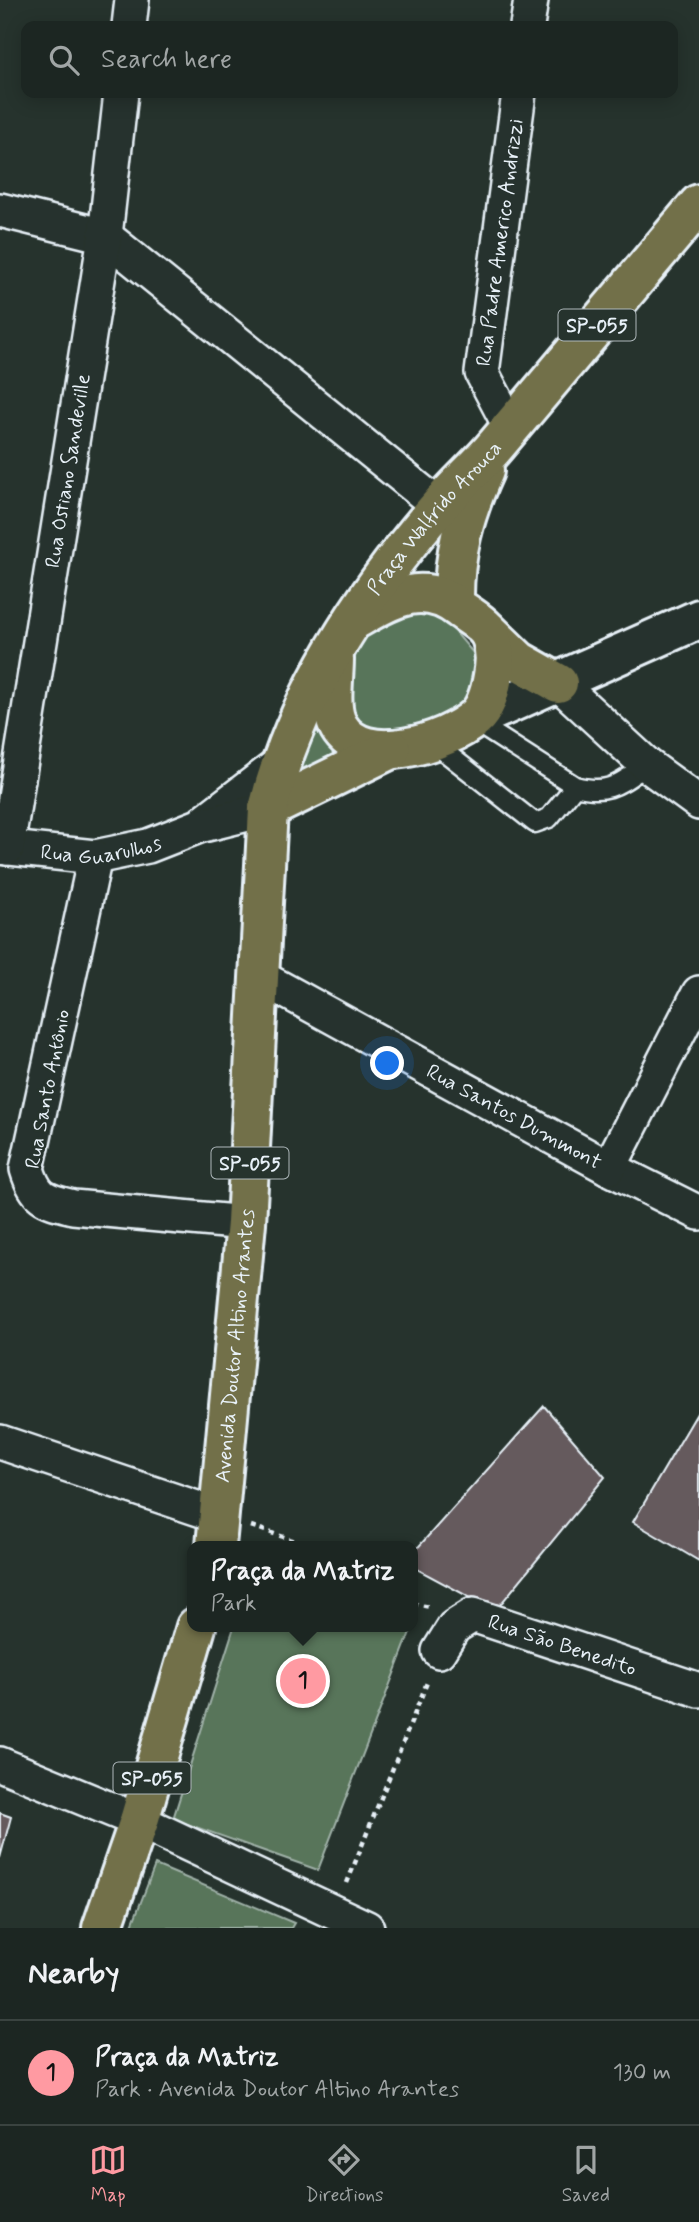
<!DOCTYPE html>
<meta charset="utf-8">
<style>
body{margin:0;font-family:Mynerve,sans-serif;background:#252e2a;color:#f1f3f6}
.you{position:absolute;left:388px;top:1064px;width:24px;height:24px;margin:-18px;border:5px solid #fff;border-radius:50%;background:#1a73e8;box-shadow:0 0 0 10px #1a73e833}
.badge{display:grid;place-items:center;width:46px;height:46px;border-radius:50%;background:#ff9aa2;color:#111;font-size:23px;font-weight:700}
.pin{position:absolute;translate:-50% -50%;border:4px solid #fff;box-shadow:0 2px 7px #0006}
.popup{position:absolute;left:187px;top:1541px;width:231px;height:91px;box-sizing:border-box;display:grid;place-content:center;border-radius:14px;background:#1c2622;filter:drop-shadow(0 2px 5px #0005);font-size:23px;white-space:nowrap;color:#a0a5a5}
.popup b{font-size:26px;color:#f1f3f6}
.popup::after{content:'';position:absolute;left:50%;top:100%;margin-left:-14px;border:14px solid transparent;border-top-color:#1c2622}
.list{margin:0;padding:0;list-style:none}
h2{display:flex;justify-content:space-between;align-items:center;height:91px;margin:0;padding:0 28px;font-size:30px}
h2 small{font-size:23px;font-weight:400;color:#a0a5a5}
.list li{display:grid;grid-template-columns:46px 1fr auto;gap:21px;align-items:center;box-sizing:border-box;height:105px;padding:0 28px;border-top:2px solid #3a4340}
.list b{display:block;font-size:26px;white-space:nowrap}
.list p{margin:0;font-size:23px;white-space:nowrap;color:#a0a5a5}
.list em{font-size:23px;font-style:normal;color:#a0a5a5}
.icon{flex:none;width:38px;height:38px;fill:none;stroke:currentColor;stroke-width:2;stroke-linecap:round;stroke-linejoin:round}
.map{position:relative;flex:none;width:699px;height:1928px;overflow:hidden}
.search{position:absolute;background:#1c2622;box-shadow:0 4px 18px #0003;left:21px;right:21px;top:21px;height:77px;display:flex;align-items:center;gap:18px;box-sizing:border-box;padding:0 24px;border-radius:14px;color:#a0a5a5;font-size:26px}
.sheet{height:196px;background:#1c2622}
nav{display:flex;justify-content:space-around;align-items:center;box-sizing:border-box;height:98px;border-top:2px solid #3a4340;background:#1c2622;font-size:19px;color:#a0a5a5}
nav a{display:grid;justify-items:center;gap:4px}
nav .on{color:#ff9aa2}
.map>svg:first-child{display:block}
.green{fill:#59745a;stroke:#a0b2a9;stroke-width:2}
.building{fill:#655a5d;stroke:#e8f1f8;stroke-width:2}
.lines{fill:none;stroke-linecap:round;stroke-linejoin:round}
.lane-casing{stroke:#e8f1f8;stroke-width:23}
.street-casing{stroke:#e8f1f8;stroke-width:38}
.secondary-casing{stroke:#e8f1f8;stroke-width:44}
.primary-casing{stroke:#e8f1f8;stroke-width:44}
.path{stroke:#e8f1f8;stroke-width:4.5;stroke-dasharray:5 5;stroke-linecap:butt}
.lane{stroke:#26332d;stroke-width:18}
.street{stroke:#26332d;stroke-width:33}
.secondary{stroke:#26332d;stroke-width:38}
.primary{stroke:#726f4a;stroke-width:38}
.labels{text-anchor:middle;stroke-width:5;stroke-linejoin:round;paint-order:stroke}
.shield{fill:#26332d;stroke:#aeb8bb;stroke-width:2}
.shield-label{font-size:19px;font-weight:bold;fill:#e8f1f8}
.street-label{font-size:21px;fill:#e8f1f8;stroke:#26332d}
</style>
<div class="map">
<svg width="699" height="1928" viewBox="0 0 699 1928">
<rect width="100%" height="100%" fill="#26332d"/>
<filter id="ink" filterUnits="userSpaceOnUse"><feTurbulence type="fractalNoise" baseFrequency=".0143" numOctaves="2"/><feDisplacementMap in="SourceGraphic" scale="14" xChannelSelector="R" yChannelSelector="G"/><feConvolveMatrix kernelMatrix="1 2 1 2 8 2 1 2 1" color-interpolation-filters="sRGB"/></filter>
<g filter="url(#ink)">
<path class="green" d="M417,603L446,621L480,661L464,708L434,724L366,739L346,698L349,673L360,644L384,616Z
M316,725L325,739L354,759L280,792Z
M234,1627H412L318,1870L173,1819Z
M155,1865L294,1923L291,1928H131Z"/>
<path class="building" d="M544,1406L605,1477L495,1611L413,1567V1553Z
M699,1410V1561L633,1522Z
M0,1813L11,1817L0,1858Z"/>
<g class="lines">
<defs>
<path id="lane" d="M472,720L575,786C609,795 619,784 647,765
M431,741L535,823L549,818L575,786"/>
<g id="street">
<path d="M129,26L132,0"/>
<path d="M527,26L531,0"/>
<path d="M0,210L105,236L439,506"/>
<path id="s1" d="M511,428L482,373L519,93"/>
<path d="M558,683L647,765L699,803"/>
<path d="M206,820L279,764"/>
<path id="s2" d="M0,847L95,857L148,846L199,826L268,809"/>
<path id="s3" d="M7,848L105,236L121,93"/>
<path d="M95,857L27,1169C36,1199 45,1200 73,1207L246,1223"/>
<path id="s4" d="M260,977L609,1168L699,1213"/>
<path d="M609,1168L699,993"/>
<path d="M0,1442L220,1516"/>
<path id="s5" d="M439,1651L454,1627L473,1615L699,1690"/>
<path d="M0,1764L139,1821L367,1928"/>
</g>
<path id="secondary" d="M476,718L699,619"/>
<g id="primary">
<path d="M454,604C453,555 464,515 484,471"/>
<path d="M487,630L519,661L558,683"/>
<path d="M334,659C334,680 328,709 339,727C363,769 446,743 475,718C487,708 492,685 494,669C496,657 494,638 486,629C479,621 468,615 460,609C424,580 392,598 358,618"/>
<path d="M268,809L391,749"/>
<path id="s6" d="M216,1546L246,1223L268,809C295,696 364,593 439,506C457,484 479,466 497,444C565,364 632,284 699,204"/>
<path d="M102,1928L139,1821L196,1627"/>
</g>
</defs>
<use href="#lane" class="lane-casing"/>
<use href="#street" class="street-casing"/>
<use href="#secondary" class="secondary-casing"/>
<use href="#primary" class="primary-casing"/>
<path class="path" d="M251,1526L310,1546
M413,1604L431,1607
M347,1883L428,1680"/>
<use href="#lane" class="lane"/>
<use href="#street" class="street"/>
<use href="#secondary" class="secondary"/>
<use href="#primary" class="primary"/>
</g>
</g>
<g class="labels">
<g class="shield">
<rect x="558.5" y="309.5" width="77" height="31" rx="5"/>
<rect x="211.5" y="1147.5" width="77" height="31" rx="5"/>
<rect x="113.5" y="1762.5" width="77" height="31" rx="5"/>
</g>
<g class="shield-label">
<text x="597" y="332">SP-055</text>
<text x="250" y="1170">SP-055</text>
<text x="152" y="1785">SP-055</text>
</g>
<g class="street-label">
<text dy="7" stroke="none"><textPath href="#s1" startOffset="194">Rua Padre Americo Andrizzi</textPath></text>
<text dy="7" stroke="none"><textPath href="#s3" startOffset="382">Rua Ostiano Sandeville</textPath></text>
<text dy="7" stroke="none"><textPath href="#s6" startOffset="1078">Praça Walfrido Arouca</textPath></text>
<text dy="7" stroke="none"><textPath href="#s2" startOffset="102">Rua Guarulhos</textPath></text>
<text transform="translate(47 1089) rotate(-79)" y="7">Rua Santo Antônio</text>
<text dy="7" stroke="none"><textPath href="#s4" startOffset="290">Rua Santos Dummont</textPath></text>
<text dy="7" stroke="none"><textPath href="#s6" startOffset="201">Avenida Doutor Altino Arantes</textPath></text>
<text dy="7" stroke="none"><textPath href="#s5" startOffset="145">Rua São Benedito</textPath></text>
</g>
</g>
</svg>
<div class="you"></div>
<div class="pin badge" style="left:303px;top:1681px">1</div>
<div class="popup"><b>Praça da Matriz</b>Park</div>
<div class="search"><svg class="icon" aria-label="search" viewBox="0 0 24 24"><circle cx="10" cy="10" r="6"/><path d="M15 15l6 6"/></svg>Search here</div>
</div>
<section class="sheet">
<h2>Nearby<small></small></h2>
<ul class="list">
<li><span class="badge">1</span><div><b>Praça da Matriz</b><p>Park · Avenida Doutor Altino Arantes</p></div><em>130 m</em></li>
</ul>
</section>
<nav>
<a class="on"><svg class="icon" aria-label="map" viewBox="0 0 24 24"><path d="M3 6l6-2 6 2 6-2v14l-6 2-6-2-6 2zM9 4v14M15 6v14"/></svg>Map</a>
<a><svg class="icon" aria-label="directions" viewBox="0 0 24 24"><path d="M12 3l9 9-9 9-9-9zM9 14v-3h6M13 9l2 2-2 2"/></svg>Directions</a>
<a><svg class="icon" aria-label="saved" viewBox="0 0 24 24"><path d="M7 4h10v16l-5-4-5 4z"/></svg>Saved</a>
</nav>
